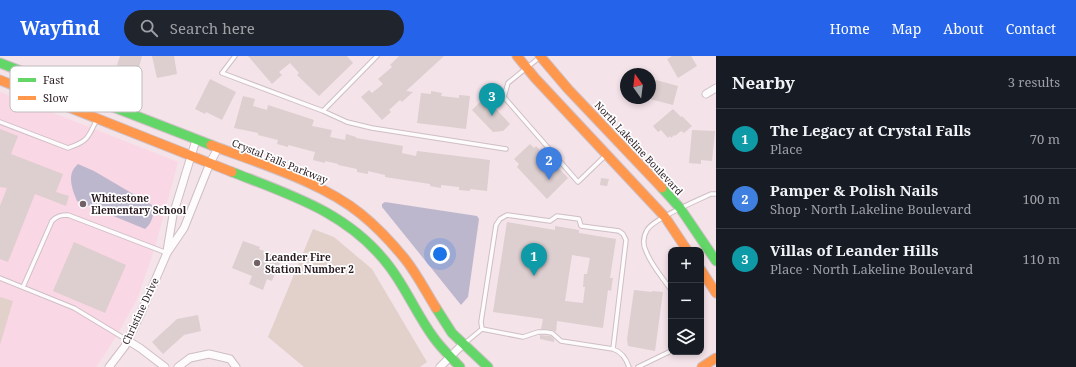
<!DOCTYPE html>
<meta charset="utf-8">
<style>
body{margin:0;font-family:"Noto Serif",serif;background:#20242c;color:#f1f3f6}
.controls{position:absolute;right:12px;bottom:12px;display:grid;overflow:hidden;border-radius:8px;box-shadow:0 2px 6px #0003}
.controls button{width:36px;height:36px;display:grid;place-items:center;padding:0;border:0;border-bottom:1px solid #363941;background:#171b24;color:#f1f3f6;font:20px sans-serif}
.compass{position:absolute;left:620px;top:12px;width:36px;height:36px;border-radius:50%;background:#171b24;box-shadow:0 2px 6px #0003;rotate:346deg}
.you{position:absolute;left:440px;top:198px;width:14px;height:14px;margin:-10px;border:3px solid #fff;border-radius:50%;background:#1a73e8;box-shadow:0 0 0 6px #1a73e833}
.badge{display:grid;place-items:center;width:26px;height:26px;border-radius:50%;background:#2563eb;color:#fff;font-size:13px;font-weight:700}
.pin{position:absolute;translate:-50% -33px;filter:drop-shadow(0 1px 2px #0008)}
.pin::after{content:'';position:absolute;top:21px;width:14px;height:12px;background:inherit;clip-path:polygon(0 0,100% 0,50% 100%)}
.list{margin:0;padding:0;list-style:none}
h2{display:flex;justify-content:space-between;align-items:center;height:52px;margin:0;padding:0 16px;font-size:17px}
h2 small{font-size:13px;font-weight:400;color:#9ea1a6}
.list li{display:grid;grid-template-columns:26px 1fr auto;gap:12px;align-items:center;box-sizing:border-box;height:60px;padding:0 16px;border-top:1px solid #363941}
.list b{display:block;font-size:15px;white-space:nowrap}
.list p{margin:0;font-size:13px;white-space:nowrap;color:#9ea1a6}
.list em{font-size:13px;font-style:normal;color:#9ea1a6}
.icon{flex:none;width:22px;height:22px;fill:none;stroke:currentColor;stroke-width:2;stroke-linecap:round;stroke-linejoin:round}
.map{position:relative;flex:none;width:716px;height:311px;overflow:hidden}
header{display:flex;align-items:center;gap:24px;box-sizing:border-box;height:56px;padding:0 20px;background:#2563eb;color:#fff}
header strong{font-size:19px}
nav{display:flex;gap:22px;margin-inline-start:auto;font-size:14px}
.search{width:280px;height:36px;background:#20242c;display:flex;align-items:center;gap:10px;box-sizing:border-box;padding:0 14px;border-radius:22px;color:#9ea1a6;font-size:15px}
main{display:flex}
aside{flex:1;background:#171b24}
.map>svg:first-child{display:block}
.built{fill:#fad7e4}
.green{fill:#e2d1cb}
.water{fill:#bdb7ce}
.building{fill:#ddcecf;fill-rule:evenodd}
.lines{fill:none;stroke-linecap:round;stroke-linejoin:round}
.lane-casing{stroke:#cebfc5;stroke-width:5.5}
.street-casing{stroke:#cebfc5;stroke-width:9}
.fast-casing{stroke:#cebfc5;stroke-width:11}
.slow-casing{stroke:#cebfc5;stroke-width:11}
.lane{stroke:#fdfbfc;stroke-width:3.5}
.street{stroke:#fdfbfc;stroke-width:7}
.fast{stroke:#63d668;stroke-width:9}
.slow{stroke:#ff974d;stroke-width:9}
.poi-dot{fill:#716167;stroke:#fff;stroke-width:1.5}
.labels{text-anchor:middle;stroke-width:3.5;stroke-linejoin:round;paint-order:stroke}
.street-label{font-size:10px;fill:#2a1b21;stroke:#fff}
.poi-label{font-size:10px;font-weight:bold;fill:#2a1b21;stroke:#fff;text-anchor:start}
.key{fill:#fff;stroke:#bfbbbc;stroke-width:1}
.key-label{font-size:11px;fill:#2a1b21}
</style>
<header>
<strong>Wayfind</strong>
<div class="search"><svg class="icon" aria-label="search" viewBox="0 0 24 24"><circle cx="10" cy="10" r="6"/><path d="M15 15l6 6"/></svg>Search here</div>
<nav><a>Home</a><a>Map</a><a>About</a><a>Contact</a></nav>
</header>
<main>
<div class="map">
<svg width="716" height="311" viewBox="0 0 716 311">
<rect width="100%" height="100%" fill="#f4e3e9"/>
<path class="built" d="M0,36L178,106L155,191L137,243L117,279L96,311H0Z"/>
<path class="green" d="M313,173L334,181L372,213L427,306L420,311H304L268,281Z
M0,241L13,245L0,289Z"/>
<path class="water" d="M78,108L94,115L152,149C155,158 152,167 145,173L77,145C72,133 66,118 78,108Z
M385,146L477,160L479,163L468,241L461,249L382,151V148Z"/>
<path class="building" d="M120,0H142L138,15L117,9Z
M152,0H174L177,18L157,22Z
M248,0H347L353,7L319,40L297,19L299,17L290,7L279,16L282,19L272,28Z
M399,0H444L406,35L413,36L402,46L400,44L389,54L391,56L382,64L361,41L369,34L372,37L383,28L378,23L392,11L390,9Z
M672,0H691L697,10L678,22L667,3Z
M210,23L236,36L222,64L206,56L205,58L195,53Z
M656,24L678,30L673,49L650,43L653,26Z
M431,35L442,37L441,40L459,42V39L470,40L466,73L417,67L421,37L431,38Z
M243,40L255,43L253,50L267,54L268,49L314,64L312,70L332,74L330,81L345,84L346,78L356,81V82L403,90L402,97L416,100L417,95L490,104L487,135L470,133V135L459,134V131L441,129V132L430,130V128L385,121V119L368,115V118L357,116V113L338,109V108L325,105V107L313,104L315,96L288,89V91L277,88L278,84L258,79V77L234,72Z
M485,41L510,68L503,75L493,76L472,54Z
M673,53L681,61L682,60L692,70L684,77L681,75L675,80L674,79L671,82L670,80L668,82L661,74L658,76L653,70Z
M0,73L18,80L11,98L63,118L56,136L69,140L66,150L35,138L8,206L0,203V150L7,132L0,131Z
M692,74L715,75L712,105L701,104V108L689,107Z
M530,88L534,92L536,90L544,99L545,98L568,122L547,143L517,111L519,108L514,103Z
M601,122L609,123L607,130L600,129Z
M507,166L555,174V170L579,174V177L616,183L610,222H613L611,235L608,234L603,272L557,265L556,276L553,274L541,273L543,263L493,256ZM572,199L590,202L587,218H584L583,231H585L583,247L565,245Z
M243,185L260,191L259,193L264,195L282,202L272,225L267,223L263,234L249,228L252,220L232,212Z
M74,186L126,209L105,257L53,235Z
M634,234L652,236V235L663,236L655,295L628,290L627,283Z
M198,259L201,275L184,279L163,298L152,286L177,263Z
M540,279L551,280L554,283V286L540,283Z"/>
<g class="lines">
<defs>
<path id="lane" d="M235,0L222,17L323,55L347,66L372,72L506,93
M540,1L508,27L504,41L578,126L606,99
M323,55L377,0
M0,66L68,92C89,85 88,81 97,63
M0,222L74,252L127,284
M23,231L52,165C57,160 61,159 68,159L167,197
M671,234C663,222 651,209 646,195C643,189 643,181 647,174C653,163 698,144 711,138H716
M465,287L482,273L481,266L496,169L500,163L507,159L550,165L557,160L579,163L581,170L619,175L623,178L626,184L613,293L561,285L552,277L546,276H538L523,281L482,273
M613,293C622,296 626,302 629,311
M638,311L671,295"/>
<path id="street" d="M706,38L716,32
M167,195L173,159L196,84
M127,284L140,292L165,311
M109,311L125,290L141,257L167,197L184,172L210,107L218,92
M178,311L190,302L209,298L230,303L236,311
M440,311L462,289"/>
<path id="fast" d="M0,7L211,89
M232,116C291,139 349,157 389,210C406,232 417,259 434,282C441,292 451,301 460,311
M662,132L680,152L716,205
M436,252L452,277L488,311"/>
<path id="slow" d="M517,0L535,22L665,161L687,194
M540,0L568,33L662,132
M0,24L232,116
M211,89C258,107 322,126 361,158C377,171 392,187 405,203C417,218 426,236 436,252
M701,214L716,237
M702,311L716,302"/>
</defs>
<use href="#lane" class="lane-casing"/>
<use href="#street" class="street-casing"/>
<use href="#fast" class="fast-casing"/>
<use href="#slow" class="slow-casing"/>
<use href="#lane" class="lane"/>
<use href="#street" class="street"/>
<use href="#fast" class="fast"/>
<use href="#slow" class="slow"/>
</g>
<g class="poi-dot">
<circle cx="83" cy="148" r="4"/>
<circle cx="257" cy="207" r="4"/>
</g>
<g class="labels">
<g class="street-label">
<text transform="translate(639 92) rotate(47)" y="4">North Lakeline Boulevard</text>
<text transform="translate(280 105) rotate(22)" y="4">Crystal Falls Parkway</text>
<text transform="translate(140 255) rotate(-65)" y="4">Christine Drive</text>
</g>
<g class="poi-label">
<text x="91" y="146">Whitestone<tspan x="91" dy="12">Elementary School</tspan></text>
<text x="265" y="205">Leander Fire<tspan x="265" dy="12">Station Number 2</tspan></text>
</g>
</g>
<rect x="10" y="10" width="132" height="46" rx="6" class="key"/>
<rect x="18" y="22" width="18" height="4" fill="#63d668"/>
<rect x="18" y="40" width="18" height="4" fill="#ff974d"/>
<g class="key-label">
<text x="43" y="28">Fast</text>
<text x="43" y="46">Slow</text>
</g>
</svg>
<div class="controls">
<button>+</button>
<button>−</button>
<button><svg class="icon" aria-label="layers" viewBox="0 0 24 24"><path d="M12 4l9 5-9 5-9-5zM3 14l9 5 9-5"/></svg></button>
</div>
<svg class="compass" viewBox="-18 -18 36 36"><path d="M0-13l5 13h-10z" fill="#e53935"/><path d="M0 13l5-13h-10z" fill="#9ea1a6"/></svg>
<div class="you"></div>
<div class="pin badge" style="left:534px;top:220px;background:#0f9aa8">1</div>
<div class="pin badge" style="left:549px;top:124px;background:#3f7fe0">2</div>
<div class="pin badge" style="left:492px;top:60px;background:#0f9aa8">3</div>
</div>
<aside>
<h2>Nearby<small>3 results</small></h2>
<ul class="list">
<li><span class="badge" style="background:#0f9aa8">1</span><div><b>The Legacy at Crystal Falls</b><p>Place</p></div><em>70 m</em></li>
<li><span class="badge" style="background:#3f7fe0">2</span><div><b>Pamper &amp; Polish Nails</b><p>Shop · North Lakeline Boulevard</p></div><em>100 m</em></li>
<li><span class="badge" style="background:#0f9aa8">3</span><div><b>Villas of Leander Hills</b><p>Place · North Lakeline Boulevard</p></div><em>110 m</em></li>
</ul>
</aside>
</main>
